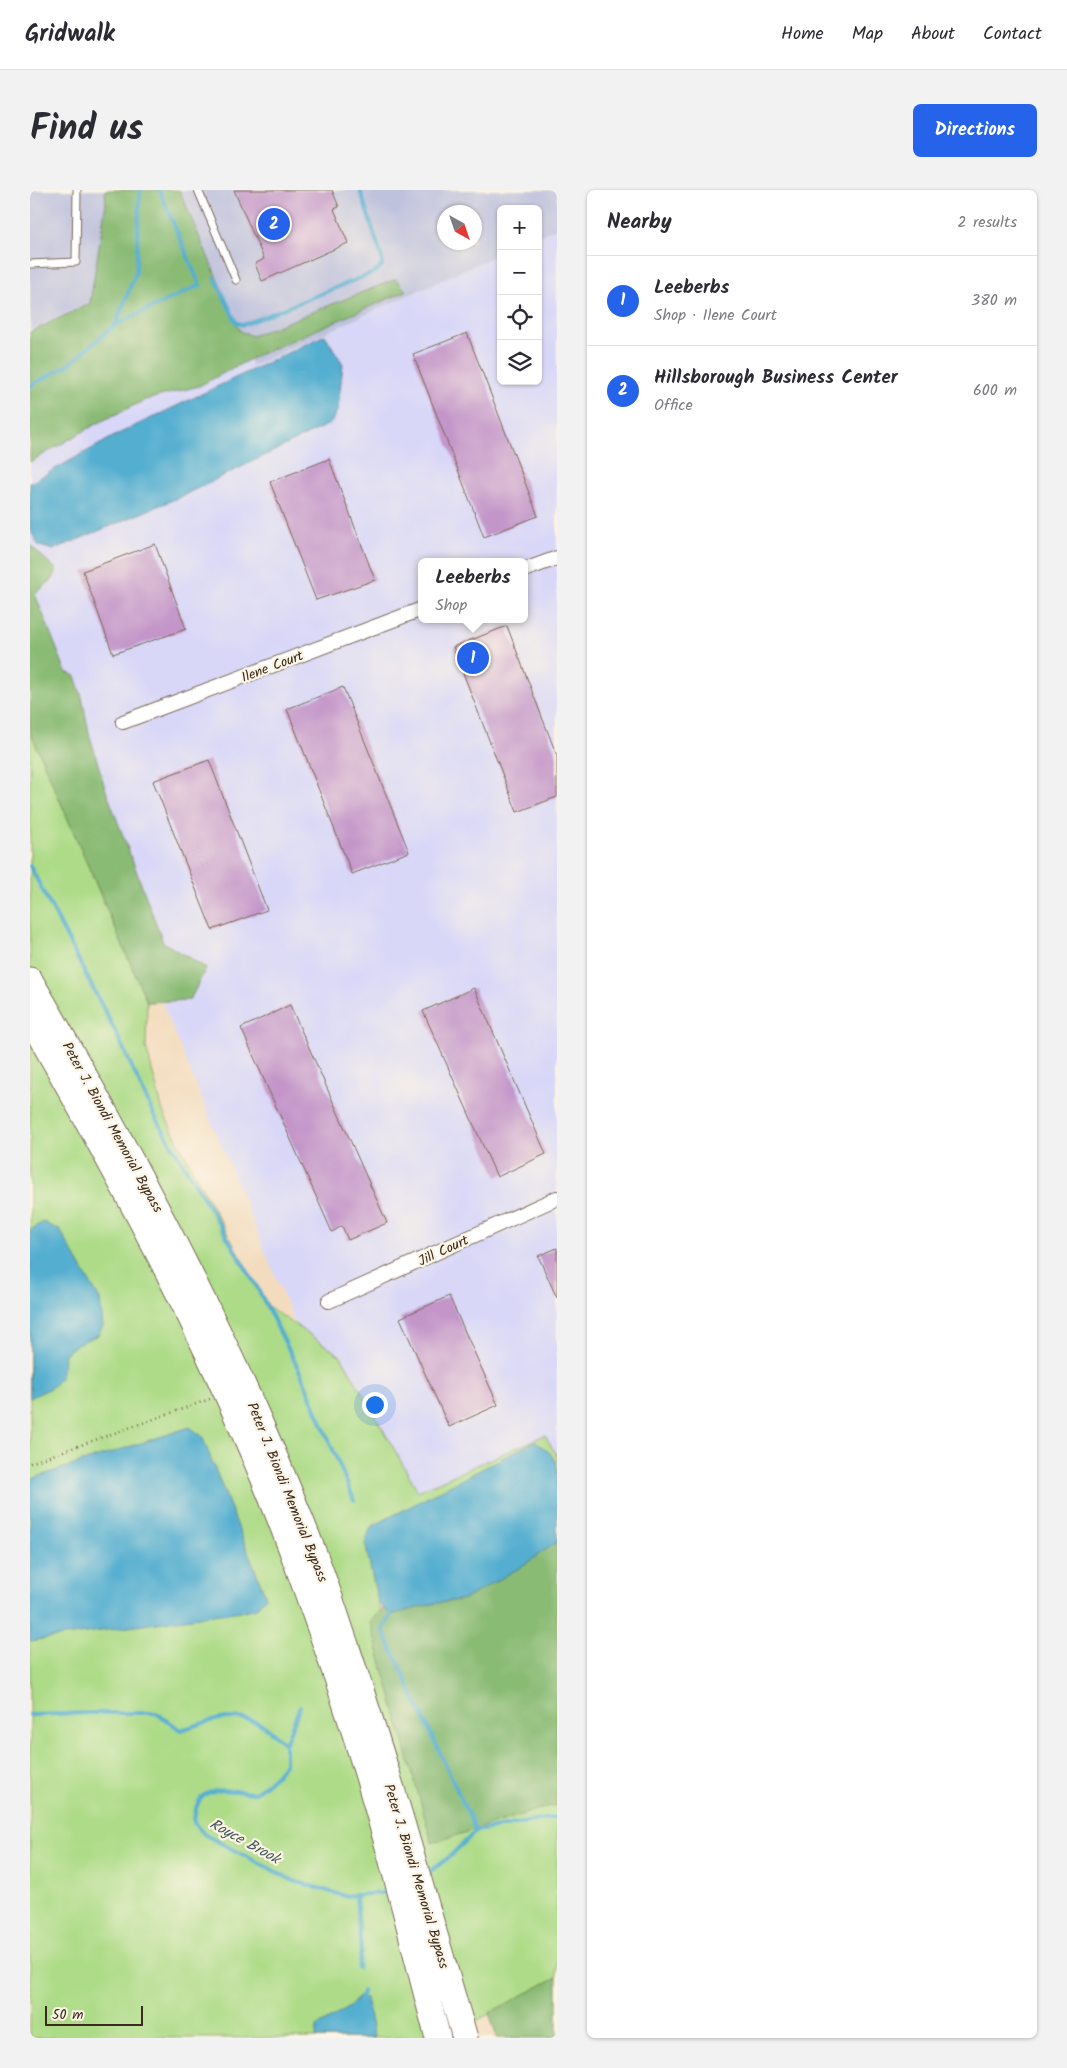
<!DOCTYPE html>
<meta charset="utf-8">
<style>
body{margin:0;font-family:Kalam,sans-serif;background:#f2f2f3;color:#2b2b33}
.controls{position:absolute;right:15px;top:15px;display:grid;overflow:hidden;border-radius:8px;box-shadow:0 1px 4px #0004}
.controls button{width:45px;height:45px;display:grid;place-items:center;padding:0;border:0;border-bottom:1px solid #e1e1e2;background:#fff;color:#2b2b33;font:25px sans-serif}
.compass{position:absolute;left:407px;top:15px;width:45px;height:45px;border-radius:50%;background:#fff;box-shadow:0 1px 4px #0004;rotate:140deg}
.scale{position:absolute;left:15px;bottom:12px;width:98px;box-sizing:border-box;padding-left:5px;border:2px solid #3b2a1e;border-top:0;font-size:14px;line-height:18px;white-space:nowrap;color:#3b2a1e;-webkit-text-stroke:4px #fcf5e5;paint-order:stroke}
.you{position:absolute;left:344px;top:1214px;width:18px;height:18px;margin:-12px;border:4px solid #fff;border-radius:50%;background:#1a73e8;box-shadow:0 0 0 8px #1a73e833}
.badge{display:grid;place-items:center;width:32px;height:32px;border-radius:50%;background:#2563eb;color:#fff;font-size:16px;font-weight:700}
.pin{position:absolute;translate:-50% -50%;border:2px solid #fff;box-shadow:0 1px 5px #0006}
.popup{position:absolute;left:388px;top:368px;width:110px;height:65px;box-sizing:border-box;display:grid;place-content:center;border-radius:8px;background:#fff;filter:drop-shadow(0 1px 4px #0005);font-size:16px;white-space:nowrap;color:#7c7c81}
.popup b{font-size:19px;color:#2b2b33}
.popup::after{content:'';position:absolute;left:50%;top:100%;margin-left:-10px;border:10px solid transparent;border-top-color:#fff}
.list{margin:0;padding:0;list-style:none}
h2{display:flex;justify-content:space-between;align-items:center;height:65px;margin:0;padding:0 20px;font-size:21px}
h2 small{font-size:16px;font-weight:400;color:#7c7c81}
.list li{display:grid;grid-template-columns:32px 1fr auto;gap:15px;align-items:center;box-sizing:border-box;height:90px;padding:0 20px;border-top:1px solid #e1e1e2}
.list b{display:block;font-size:19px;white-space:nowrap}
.list p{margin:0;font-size:16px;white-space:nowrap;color:#7c7c81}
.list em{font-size:16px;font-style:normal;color:#7c7c81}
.icon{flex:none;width:28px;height:28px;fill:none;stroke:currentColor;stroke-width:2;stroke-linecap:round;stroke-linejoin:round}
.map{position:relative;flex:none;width:527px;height:1848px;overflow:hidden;border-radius:8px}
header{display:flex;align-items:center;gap:30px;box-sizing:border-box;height:70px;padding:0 25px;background:#fff;border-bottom:1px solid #e1e1e2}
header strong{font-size:24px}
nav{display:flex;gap:28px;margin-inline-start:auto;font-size:18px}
.intro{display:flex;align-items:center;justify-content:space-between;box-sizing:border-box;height:120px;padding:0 30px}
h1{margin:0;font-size:35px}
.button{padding:12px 22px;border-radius:8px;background:#2563eb;color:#fff;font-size:18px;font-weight:700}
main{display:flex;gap:30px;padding:0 30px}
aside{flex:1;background:#fff;border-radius:8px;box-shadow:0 1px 4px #0004}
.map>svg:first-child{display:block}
.built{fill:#d8d7f8;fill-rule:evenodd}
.industrial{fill:#bfc2dd;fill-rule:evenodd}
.green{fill:#addb87;stroke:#748252}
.forest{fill:#8abb74;stroke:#627249}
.water{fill:#52aed0;stroke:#466c77}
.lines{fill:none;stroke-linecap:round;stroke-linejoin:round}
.stream{stroke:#52aed0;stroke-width:4}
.building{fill:#c395c9}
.lane-casing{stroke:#7b6856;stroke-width:9}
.street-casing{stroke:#7b6856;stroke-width:16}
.highway-casing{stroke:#7b6856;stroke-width:27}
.path{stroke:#7b6856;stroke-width:2.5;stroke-dasharray:1 4;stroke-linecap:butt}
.lane{stroke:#fff;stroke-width:7}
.street{stroke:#fff;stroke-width:14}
.highway{stroke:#fff;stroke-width:25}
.labels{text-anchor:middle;stroke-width:4.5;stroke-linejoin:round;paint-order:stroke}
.street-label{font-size:14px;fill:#3b2a1e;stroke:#fcf5e5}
.water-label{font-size:15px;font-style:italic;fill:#43585c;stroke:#fcf5e5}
</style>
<header>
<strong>Gridwalk</strong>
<nav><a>Home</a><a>Map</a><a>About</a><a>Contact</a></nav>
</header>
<div class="intro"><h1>Find us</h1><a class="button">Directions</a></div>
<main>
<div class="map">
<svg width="527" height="1848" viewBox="0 0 527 1848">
<rect width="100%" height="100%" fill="#fcf5e5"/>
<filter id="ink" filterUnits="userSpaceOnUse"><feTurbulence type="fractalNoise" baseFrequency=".02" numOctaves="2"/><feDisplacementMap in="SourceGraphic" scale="10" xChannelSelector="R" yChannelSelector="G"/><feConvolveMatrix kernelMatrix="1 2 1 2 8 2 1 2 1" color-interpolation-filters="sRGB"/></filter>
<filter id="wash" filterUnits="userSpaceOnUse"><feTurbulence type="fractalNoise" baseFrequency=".0096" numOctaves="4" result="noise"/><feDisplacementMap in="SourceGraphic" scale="20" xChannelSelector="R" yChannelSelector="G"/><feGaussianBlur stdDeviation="1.12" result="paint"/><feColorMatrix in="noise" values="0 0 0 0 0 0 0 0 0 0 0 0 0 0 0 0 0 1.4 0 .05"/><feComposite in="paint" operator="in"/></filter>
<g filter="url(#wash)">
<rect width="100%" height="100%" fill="#f3dcbd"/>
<path class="built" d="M527,38V1483L340,1314L0,495V140L166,60L222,176L471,63V191H508V46ZM392,372H494V429H392Z"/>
<path class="industrial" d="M0,0H527V38L508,46V19H471V63L222,176L166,60L0,140ZM414,22H444V52H414Z"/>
<path class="green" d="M0,541L117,812L116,857L133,922L173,1000L239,1117L311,1166L388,1301L515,1245L527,1266V1346L348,1412L363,1473L527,1568V1787L415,1848H0Z"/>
<path class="forest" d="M75,0H149L210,141L222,146L366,89L376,101L228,165L169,196L115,210L68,233L0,272V142L60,113L76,13Z
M0,355L27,380L23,389L5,404L36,482L45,486L52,507L59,543L75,598L133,752L176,778L160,810L117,812L0,541Z
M527,1348V1616L516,1617L402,1653L340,1432L367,1404Z
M527,1787V1848H467L459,1823Z"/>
<path class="water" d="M295,145L313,174L308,219L301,233L152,306L23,360L9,356L0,340V293L90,243Z
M13,1032L30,1040L70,1110L73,1136L68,1145L47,1154L34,1165C33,1195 25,1196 0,1208V1040Z
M160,1237L172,1246L236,1407L225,1419L0,1451V1289Z
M505,1251L520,1263L527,1274V1352L489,1378L435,1409L402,1414L361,1425L348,1413L335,1353L341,1337Z
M328,1807L336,1808L344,1848H286L287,1837L319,1817Z"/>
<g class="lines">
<path class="stream" d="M185,88L206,132L213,135L345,82L352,76V68L330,0
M87,134L170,95L129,0
M0,196L37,176L86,134L106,82L110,0
M0,676L87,845L124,925L227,1097L272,1186L324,1310
M361,1425L353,1440L446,1641
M0,1525L59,1523H126L151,1540C179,1531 206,1520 234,1536C241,1541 248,1548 255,1554V1574L245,1586L225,1603C195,1601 165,1590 164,1633L175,1645L264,1691L315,1706L362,1702
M255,1554L270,1516
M397,1684L419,1667L446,1641L527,1627
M326,1706L331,1761L328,1778
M331,1807L332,1801"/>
</g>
<g id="blocks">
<path class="building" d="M204,0H302L309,17L304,19L318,53L232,91L225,74L234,69Z
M437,143L508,326L454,347L383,164Z
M299,269L345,390L286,410L240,292Z
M125,354L156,439L83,464L53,381Z
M477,436L527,566V607L487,622L423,457Z
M313,497L379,662L322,684L257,519Z
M179,570L237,720L182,740L123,591Z
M444,798L516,964L467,987L393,821Z
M260,815L357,1033L318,1050L312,1036L302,1042L211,838Z
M527,1058V1108L508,1066Z
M419,1106L468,1215L419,1237L370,1128Z"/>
</g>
</g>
<g filter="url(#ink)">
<use href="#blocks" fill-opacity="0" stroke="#7b6856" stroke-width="1"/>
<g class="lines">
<defs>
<path id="lane" d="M168,0L206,90
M0,74L46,72L47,0"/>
<path id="street" d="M494,380L527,368
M93,532L392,419
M299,1111L527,1008"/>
<path id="highway" d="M0,790C109,978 211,1170 288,1374C299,1403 308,1432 318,1461C361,1589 397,1719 435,1848
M0,828C103,1010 203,1194 273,1391C303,1473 330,1555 353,1639C373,1708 389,1778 408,1848"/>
</defs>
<use href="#lane" class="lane-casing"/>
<use href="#street" class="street-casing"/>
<use href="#highway" class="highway-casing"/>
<path class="path" d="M0,1273L180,1209"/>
<use href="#lane" class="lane"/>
<use href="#street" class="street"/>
<use href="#highway" class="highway"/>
</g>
</g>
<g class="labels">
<g class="street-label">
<text transform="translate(242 476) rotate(-21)" y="5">Ilene Court</text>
<text transform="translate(83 937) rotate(61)" y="5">Peter J. Biondi Memorial Bypass</text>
<text transform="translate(413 1060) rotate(-25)" y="5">Jill Court</text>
<text transform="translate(258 1302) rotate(68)" y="5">Peter J. Biondi Memorial Bypass</text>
<text transform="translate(387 1686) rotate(73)" y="5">Peter J. Biondi Memorial Bypass</text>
</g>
<g class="water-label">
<text transform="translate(215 1651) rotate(29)" y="5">Royce Brook</text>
</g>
</g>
</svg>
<div class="controls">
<button>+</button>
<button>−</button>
<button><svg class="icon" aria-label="locate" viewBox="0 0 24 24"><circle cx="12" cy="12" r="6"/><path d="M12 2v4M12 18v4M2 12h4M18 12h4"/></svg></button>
<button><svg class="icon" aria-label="layers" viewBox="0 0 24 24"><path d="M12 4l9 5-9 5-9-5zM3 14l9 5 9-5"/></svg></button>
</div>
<svg class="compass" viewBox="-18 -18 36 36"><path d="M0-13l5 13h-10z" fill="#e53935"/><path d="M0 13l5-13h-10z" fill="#7c7c81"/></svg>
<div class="scale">50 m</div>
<div class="you"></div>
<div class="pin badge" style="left:443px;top:468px">1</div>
<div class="popup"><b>Leeberbs</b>Shop</div>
<div class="pin badge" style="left:244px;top:34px">2</div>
</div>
<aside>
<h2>Nearby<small>2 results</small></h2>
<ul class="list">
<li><span class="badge">1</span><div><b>Leeberbs</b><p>Shop · Ilene Court</p></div><em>380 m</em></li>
<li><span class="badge">2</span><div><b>Hillsborough Business Center</b><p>Office</p></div><em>600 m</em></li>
</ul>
</aside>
</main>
